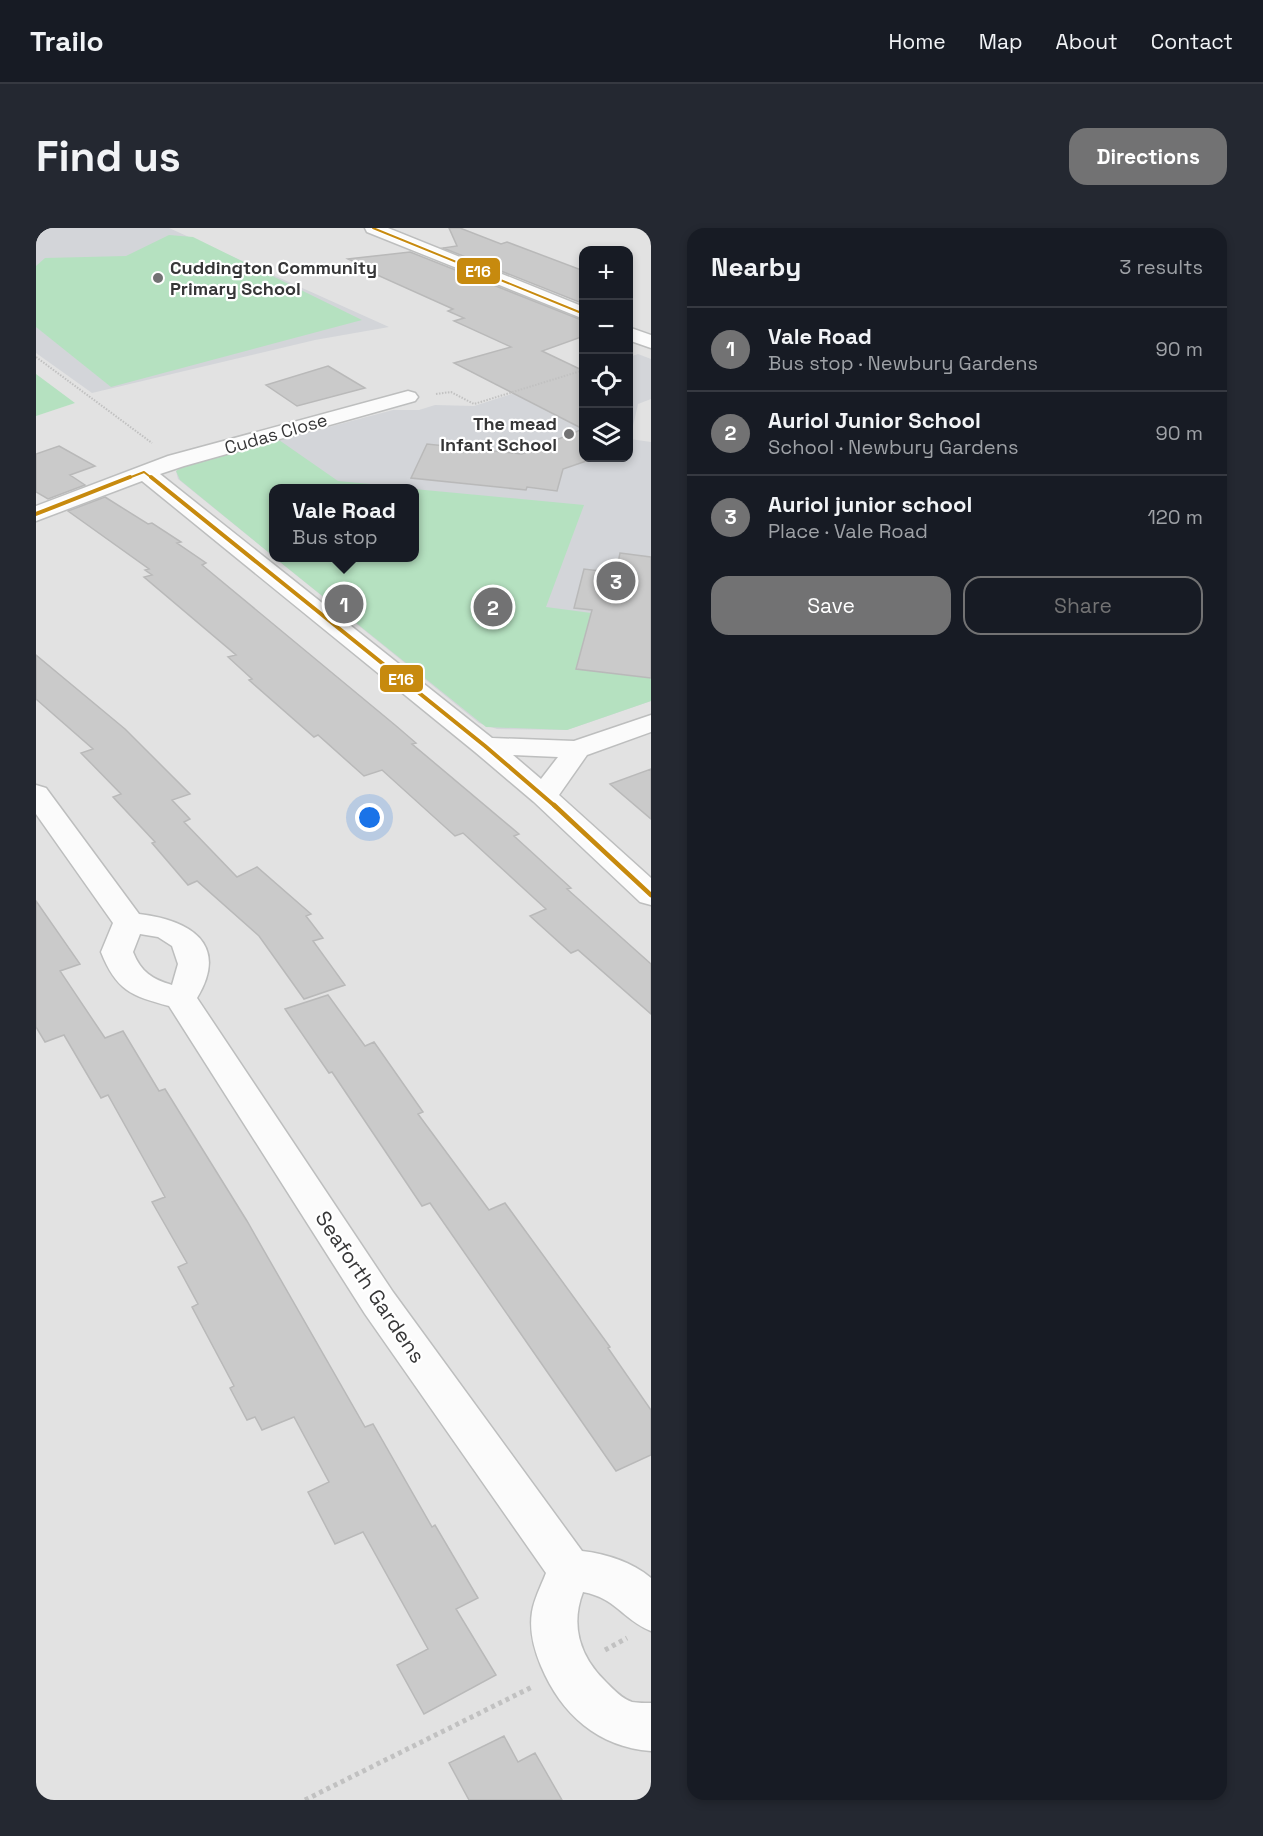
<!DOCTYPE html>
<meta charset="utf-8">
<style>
body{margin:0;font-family:"Space Grotesk",sans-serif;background:#242831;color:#f1f3f6}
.controls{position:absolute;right:18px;top:18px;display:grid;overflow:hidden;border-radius:12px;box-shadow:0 3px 9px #0003}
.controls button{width:54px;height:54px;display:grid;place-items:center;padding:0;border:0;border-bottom:2px solid #363941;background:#171b24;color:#f1f3f6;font:30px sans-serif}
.you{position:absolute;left:334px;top:590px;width:21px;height:21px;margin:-15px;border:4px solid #fff;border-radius:50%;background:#1a73e8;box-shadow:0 0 0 9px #1a73e833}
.badge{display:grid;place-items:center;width:39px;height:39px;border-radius:50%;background:#727273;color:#fff;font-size:20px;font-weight:700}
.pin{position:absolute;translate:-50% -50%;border:3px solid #fff;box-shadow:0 2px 6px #0006}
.popup{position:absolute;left:233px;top:256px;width:150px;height:78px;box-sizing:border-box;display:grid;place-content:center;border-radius:12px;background:#171b24;filter:drop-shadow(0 2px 4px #0005);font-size:20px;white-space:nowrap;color:#9ea1a6}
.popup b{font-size:22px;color:#f1f3f6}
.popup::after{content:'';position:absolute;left:50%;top:100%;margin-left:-12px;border:12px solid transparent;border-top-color:#171b24}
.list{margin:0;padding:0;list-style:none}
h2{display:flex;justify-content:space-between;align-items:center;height:78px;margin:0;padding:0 24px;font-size:26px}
h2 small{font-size:20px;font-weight:400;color:#9ea1a6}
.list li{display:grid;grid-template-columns:39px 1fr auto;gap:18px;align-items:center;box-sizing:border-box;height:84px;padding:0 24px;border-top:2px solid #363941}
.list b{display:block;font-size:22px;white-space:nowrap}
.list p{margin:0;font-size:20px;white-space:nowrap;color:#9ea1a6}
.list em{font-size:20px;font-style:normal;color:#9ea1a6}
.actions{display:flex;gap:12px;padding:18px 24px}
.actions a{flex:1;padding:14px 0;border:2px solid #727273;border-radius:18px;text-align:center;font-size:21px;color:#727273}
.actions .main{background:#727273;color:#fff}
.icon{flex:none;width:33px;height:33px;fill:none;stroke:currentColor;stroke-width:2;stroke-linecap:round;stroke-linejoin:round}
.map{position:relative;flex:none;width:615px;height:1572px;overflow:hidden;border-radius:18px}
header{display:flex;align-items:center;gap:36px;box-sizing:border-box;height:84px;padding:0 30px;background:#171b24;border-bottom:2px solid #363941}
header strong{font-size:28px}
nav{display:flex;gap:33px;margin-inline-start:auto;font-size:21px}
.intro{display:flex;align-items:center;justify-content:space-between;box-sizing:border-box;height:144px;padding:0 36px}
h1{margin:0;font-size:42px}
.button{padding:15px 27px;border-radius:18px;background:#727273;color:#fff;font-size:21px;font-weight:700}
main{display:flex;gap:36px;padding:0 36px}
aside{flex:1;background:#171b24;border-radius:18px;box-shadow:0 3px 9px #0003}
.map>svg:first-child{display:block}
.built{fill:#d3d5d9}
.green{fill:#b5e1c0}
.building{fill:#cacaca;stroke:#b9b9b9;stroke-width:1.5}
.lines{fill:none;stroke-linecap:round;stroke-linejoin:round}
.minor-casing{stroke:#bdbebe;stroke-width:3}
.path-far1{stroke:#c1c1c1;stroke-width:2;stroke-dasharray:1.5 1.5;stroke-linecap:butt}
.path{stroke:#c1c1c1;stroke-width:5;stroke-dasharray:4 4;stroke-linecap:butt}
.minor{fill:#fbfbfb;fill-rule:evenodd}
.bus-1-far2-casing{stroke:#fff;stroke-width:4.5}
.bus-1-far1-casing{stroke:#fff;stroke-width:8}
.bus-1-casing{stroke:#fff;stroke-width:9}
.bus-1-far2{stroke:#c78a0e;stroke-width:2}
.bus-1-far1{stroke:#c78a0e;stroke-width:4}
.bus-1{stroke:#c78a0e;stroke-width:4.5}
.poi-dot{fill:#727273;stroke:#fff;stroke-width:2}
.labels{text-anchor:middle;stroke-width:4.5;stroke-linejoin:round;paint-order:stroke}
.far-poi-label{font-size:18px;font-weight:bold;fill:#363637;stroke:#fff;text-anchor:start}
.far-street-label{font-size:18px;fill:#363637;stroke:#fff}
.street-label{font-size:21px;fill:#363637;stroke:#fff}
.line-badge{stroke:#fff;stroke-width:2}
.badge-label{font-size:16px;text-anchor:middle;font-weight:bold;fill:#fff}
</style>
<header>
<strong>Trailo</strong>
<nav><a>Home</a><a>Map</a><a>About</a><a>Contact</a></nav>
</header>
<div class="intro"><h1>Find us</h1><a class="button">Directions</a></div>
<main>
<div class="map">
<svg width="615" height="1572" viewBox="0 0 615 1572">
<rect width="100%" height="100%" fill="#e2e2e2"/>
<path class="built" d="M0,0H133L353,99L279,112L56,165L0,125Z
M602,126L615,131V171L602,176L594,211L615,214V473L531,502L461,501L443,495L239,330H378V260H238L237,328L142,251L140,243L149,237L357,182H383L399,177L438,178L547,143L548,230H592L593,129Z"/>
<path class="green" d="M133,7L157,9L326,92L75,159L0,99V38L9,30L90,28Z
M0,146L39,175L0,188Z
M243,212L302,253L378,260H238L237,328L144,252L140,243L149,237Z
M378,261L548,277L510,379L615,393V473L531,502L450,499L239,330H378Z"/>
<path class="building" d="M413,0H424L465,16L471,14L548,43V76L407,20L421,18Z
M374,24L548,93V108L506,123L548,143V230H559L527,241L521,263L491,259L490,262L375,250L391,216L486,226L547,201L418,135L475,119L418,93L428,90L412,83L417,81L330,42L334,41L312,31Z
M292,138L329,160L261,178L230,157Z
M23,218L59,238L34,247L49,257L12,271L0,264V226Z
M69,269L112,296L116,295L145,314L141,315L170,335L166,337L359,497L380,515L376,516L483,606L478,608L535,660L531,661L615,736V786L542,722L535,725L494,688L510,681L427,605L419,608L346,542L328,548L282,507L278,509L213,452L216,451L192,429L200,427L108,349L116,347L109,342L113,341L32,283Z
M584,325L615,329V450L540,441L556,382L538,380L548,341L580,345Z
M0,427L89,501L154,566L136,572L154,591L148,594L201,649L221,639L275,686L270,688L287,710L277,713L309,757L268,771L223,708L161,653L152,657L116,615L119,614L77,569L85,566L45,525L57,521L0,471Z
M615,541V591L574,556Z
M0,673L44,736L24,743L69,810L87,803L123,863L129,861L211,993L329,1199L337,1196L396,1299L399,1297L442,1370L420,1381L460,1447L388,1486L361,1437L392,1421L327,1304L299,1316L272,1264L293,1254L258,1189L226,1202L219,1189L211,1192L194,1160L198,1158L156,1079L162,1076L142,1039L151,1035L116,974L129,969L72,867L65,870L28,807L9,814L0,799Z
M292,767L329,818L338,814L387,884L382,886L453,982L469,975L574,1119L572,1120L615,1182V1227L580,1243L394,975L386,978L296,844L293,845L249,781Z
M468,1508L482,1534L499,1525L526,1572H433L413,1535Z"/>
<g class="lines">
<defs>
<path id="minor" d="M329,0H352L548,79V91L331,4Z
M592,99L615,107V120L592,112Z
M372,163L379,165L382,169L379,173L148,238L124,246L456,510L538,513L615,487V504L551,527L523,567L615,650V677L604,674L498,574L439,524L106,253L0,293V278L132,228ZM477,527L522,529L505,551Z
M0,557L10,560L103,686C153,692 194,715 161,770L357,1064L546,1323C571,1326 596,1334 615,1350V1403C586,1391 580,1370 547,1364C534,1398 544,1429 570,1454C577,1461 586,1471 596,1474C602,1475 609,1475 615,1475V1523C562,1519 525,1486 505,1438C498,1421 493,1403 496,1384C498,1371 505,1358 510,1345L329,1086L133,778C95,768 80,762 65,724L77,695L0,586ZM104,706L122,709L136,718L142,736L136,757C116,751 105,744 97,724Z"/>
</defs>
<use href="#minor" class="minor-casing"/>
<path class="path-far1" d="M0,129L116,215
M400,166L415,164L438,176L548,142"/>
<path class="path" d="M569,1422L591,1410
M269,1572L496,1459"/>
<use href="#minor" class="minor"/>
<defs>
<path id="bus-1-far2" d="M337,0L548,86
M108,244L117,251
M90,251L108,244"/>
<path id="bus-1-far1" d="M115,249L449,518L520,579
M0,286L94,249"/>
<path id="bus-1" d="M518,577L615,667"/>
</defs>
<use href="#bus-1-far2" class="bus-1-far2-casing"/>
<use href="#bus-1-far1" class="bus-1-far1-casing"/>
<use href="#bus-1" class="bus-1-casing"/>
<use href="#bus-1-far2" class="bus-1-far2"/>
<use href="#bus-1-far1" class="bus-1-far1"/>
<use href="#bus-1" class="bus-1"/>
</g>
<g class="poi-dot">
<circle cx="122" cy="50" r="6"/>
<circle cx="533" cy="206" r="6"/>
</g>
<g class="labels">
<g class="far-poi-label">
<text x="134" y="46">Cuddington Community<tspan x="134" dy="21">Primary School</tspan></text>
<text x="521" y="202" text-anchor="end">The mead<tspan x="521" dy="21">Infant School</tspan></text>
</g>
<g class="far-street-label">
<text transform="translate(240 206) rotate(-16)" y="6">Cudas Close</text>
</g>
<g class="street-label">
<text transform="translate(334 1059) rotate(56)" y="7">Seaforth Gardens</text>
</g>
</g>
<g class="line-badge">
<rect x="420" y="29" width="45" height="28" rx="6" fill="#c78a0e"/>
<rect x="343" y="436" width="45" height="29" rx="6" fill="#c78a0e"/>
</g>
<g class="badge-label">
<text x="442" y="49">E16</text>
<text x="365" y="457">E16</text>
</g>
</svg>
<div class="controls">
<button>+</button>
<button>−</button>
<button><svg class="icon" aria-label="locate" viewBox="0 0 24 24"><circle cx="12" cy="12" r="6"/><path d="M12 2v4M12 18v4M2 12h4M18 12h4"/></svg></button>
<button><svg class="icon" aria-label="layers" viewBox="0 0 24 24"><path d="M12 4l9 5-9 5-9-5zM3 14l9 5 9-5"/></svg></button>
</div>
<div class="you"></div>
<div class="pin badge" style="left:308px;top:376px">1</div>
<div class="popup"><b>Vale Road</b>Bus stop</div>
<div class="pin badge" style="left:457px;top:379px">2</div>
<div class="pin badge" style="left:580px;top:353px">3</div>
</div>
<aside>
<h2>Nearby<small>3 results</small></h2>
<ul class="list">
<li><span class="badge">1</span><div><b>Vale Road</b><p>Bus stop · Newbury Gardens</p></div><em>90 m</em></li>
<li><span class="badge">2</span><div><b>Auriol Junior School</b><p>School · Newbury Gardens</p></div><em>90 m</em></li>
<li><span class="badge">3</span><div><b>Auriol junior school</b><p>Place · Vale Road</p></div><em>120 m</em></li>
</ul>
<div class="actions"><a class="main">Save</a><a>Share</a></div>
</aside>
</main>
